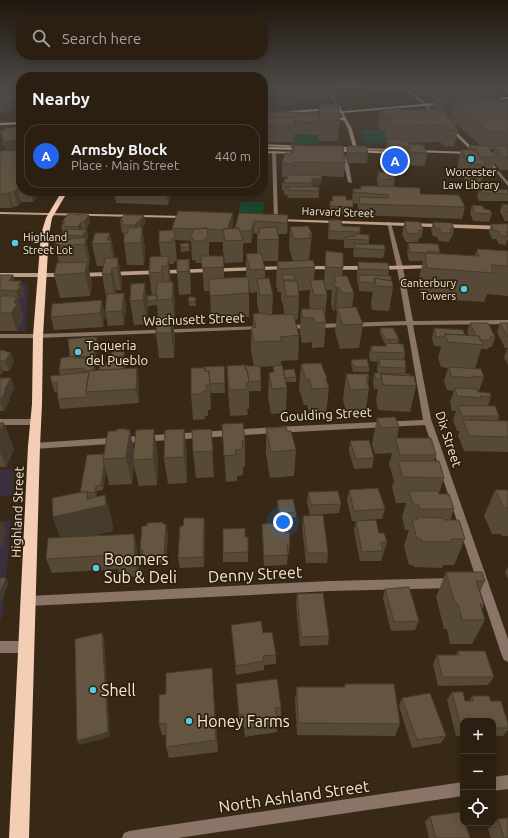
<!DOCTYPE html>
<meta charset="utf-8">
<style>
body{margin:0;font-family:Ubuntu,sans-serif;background:#362c1f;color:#f1f3f6}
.controls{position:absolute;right:12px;bottom:12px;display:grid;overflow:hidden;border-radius:8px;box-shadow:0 2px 10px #0003}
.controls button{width:36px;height:36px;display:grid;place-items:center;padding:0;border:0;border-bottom:1px solid #463d31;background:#2a1f11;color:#f1f3f6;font:20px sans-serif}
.you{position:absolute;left:283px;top:522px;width:14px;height:14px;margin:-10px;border:3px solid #fff;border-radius:50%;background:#1a73e8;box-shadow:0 0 0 6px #1a73e833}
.badge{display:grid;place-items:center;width:26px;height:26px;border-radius:50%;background:#2563eb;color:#fff;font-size:13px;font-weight:700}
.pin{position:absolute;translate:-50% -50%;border:2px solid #fff;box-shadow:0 1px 4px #0006}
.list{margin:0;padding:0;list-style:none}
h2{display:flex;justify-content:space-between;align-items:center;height:52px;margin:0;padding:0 16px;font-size:17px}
h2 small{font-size:13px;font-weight:400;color:#a5a29f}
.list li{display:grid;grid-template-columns:26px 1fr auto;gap:12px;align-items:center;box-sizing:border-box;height:64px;margin:0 8px 8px;padding:0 8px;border:1px solid #463d31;border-radius:16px}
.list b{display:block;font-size:15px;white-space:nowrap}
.list p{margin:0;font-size:13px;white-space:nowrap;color:#a5a29f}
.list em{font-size:13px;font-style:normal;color:#a5a29f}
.icon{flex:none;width:22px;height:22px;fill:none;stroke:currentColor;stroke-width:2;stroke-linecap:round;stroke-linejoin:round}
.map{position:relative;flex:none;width:508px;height:838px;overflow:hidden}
.search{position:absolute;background:#2a1f11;box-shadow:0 2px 10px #0003;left:16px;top:16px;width:252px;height:44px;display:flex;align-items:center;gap:10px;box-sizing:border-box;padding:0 14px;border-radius:16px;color:#a5a29f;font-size:15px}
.panel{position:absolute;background:#2a1f11;box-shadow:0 2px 10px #0003;left:16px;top:72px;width:252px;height:124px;border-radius:16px}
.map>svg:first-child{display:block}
.commercial{fill:#3a2f3e}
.green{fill:#1b452f}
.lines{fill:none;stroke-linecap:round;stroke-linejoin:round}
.primary-tunnel{stroke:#544635;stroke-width:4;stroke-dasharray:4 2;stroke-linecap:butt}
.minor{fill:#897467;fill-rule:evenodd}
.tertiary{fill:#897467;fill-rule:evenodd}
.secondary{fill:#be9d87;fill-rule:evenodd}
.primary{fill:#e8bca0;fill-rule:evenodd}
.trunk{fill:#f3cdb4;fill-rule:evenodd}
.rail{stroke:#c7bcaf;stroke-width:1;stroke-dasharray:2.5 1;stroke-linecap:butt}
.wall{fill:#564937;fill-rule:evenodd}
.shaded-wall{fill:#463c2d}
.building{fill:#645540;stroke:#463c2d}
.poi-dot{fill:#57c9e2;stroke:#2e1f0d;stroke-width:1.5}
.labels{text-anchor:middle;stroke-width:3.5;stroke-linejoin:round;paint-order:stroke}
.far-poi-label{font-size:11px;fill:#f2e8dd;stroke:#2e1f0d}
.far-street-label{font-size:11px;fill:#f2e8dd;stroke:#2e1f0d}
.street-label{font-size:13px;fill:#f2e8dd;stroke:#2e1f0d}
.poi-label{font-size:13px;fill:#f2e8dd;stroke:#2e1f0d;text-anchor:start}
.near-poi-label{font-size:16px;fill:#f2e8dd;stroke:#2e1f0d;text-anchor:start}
.near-street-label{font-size:16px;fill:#f2e8dd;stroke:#2e1f0d}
</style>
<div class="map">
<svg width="508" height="838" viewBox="0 0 508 838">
<rect width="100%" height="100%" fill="#382917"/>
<path class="commercial" d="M0,281L19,282L28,284L26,331H0Z
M14,468L13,495L0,497V470Z
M11,520L3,613L0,621V522Z"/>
<path class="green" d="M381,129L385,130L391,137L389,143L366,144L360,130Z
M294,134L318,135V144H294Z
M241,202H264L262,215L238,214Z"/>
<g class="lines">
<path class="primary-tunnel" d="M0,132L21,133"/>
<path class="minor" d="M0,95H21V97H0Z
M274,151L276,152L278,220L276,221L274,220L272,152Z
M341,152L344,153L349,166L352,183L348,182Z
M486,158H488L508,182V186L486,160Z
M387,222L391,223L403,268L413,321L508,320V324L413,325L431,419L508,639V662L504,660L502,656L425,425L275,433L34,449L31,448L30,446L31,444L34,443L275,427L423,420L407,325L287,329L284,327L287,325L406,321L397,268Z
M261,326L264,328L263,329L38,338H0V334H38Z
M0,419H36L40,422L36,425H0Z
M452,578L456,580L457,583L456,586L452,588L330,591L29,606L25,604L24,601L25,598L29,596L330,581Z
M0,641H27L31,643L33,647L31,651L27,653H0Z
M508,775V789L493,791V777Z
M463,782V796L178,838H122L124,833L129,831Z"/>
<path class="tertiary" d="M324,86H327L341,109H339Z
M404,86L423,101V103H421L401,86Z"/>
<path class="secondary" d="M21,89V91L0,92V90Z
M421,101H423L438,117H436Z
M340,107L352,129L357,148L396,149L397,151L358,150L356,152L354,150L333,149L334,147H353L348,129L338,108Z
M448,126H450L477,152V154H475L448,128Z
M263,144L302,146L304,147L302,148L263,146Z
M416,150L470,152L472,153L470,154L415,152Z
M263,151L300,152L302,153L300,154L263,153Z
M0,212L185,216L187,217L185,218L0,214Z
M277,219L508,226V230L279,221H277Z
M431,265L433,266V268L379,270L376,268L379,266Z
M287,266L290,268L289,269L79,277L76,275L79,273Z
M305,266H367L370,268L367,270L303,269L302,268Z
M0,273H63L66,275L63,277H0Z"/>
<path class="primary" d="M504,86L508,91V94L500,86Z
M508,97V99H484L486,98Z
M446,102L447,104L329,114L346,119L345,121L327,116V114L323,113Z
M332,108L331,110L263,115V113Z
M263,147L303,148L305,149L303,150L263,149Z
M329,149L397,152L399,153L397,154L331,151Z"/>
<path class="trunk" d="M21,122V124L0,125V123Z
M62,191H68L52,218L49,234L43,336L42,404L40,446L29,838H9L28,446L32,404L33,336L41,234L46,218Z"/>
<path class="rail" d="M269,88H289
M319,88L397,86"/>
</g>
<path class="wall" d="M291,86H330L329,101L315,102L313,98H306V102L278,105L277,96V88Z
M366,86H402L401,90L369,91L366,88Z
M410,86H493L501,89L499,98L506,101H508V170H500L494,163L492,170H485L481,183H466L457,168L461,150H468L469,145H480L449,118L451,111H445L449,115V119L456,125V128L458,130L454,146L445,147L440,142L408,143L409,144L427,153L425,166L407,165V164V165L387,164L384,157L387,140L385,137V130H382L378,126L380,111L382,110L383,109H396V108L402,110L437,109L433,107L435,97L424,98ZM489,149H494L493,153Z
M21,89L3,113L0,112V98L3,97L1,91Z
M319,105L340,120L338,141H318V135L294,134V142H263V111L318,113Z
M1,134L10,151L21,150V191H40L33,202H21L18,206L13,207L12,208H0V151H7L3,144Z
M292,145L345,163L344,177L321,176L322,178L321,185L312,186L319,191V198H288V196L284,194V190H282V183L284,182V179H287V177H282V163L291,153Z
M347,146L368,153L367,163H347L346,156Z
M378,172L395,180L393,187L420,194L465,207L462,219L358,215V204L353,203L352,215L329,214L330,201H332V196L346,200H352L353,189H360L361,186H378L377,179Z
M479,189L508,190V201H479L477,197Z
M114,191H170V200L168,205L116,203Z
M502,204L508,205V221H505L500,212Z
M472,205L484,209L492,214L489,222L473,221L470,213Z
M239,213L288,215V226L287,234H278L279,239L278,261H263L265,269V279L273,295L272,315L284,314L283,303H282L281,298V292H278L276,285L277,262L315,267L314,280L324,282L326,251L343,268L342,276L354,293L352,307L363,324L359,348L340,349L335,332L337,312L336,310L333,311L331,304L332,290H326L327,295L325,316L326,322L324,347L312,348V342L302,343L300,334L301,309H310L309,304L310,290L299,291V296L298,319L294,320L299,335L298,360L281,361V365L283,370L296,377V382H286L287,388L286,413L271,414L268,398L269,373L273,372V366L260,367L261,391H249V409H247L248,415L230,416L228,392L227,366H254L251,352V328H253V314L259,313L257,303V292L250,293L249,287V317L211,319L210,291H204L202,263H196L195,260H192L191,241L175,240L177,261H174V264H169L170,282H173L175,305V323H173L175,338L174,358H159L156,333L158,315L157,305L148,306L147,324L134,325L130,301L147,296H152L149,273L161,257L159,242L172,230V228L233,224L231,229L235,228ZM254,233H257V253L246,254V278H224V267L209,256V242H223V251L225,263L243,262V243H251Z
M144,215L145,223L142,227L145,249L144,265H127L124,243L127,233H122L120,221Z
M329,220L342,226L360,232V235L369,240V244L385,250L383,258L354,257L353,252L354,248H344V240L328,239Z
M405,221L423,230L421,238H419L418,242H406L402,234Z
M62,222H90L86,230H87L88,238L86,241L90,259L89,266H88L92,285L90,296L60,298L54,275L59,263L55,246L56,241L55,239L63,233L61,226L63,224Z
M433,222L454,229L452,237H451L449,242L439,241L437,237L433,236L431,230Z
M491,224H508V240H507L506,245L499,244L496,239H492L489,232Z
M290,227L312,234L309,260L293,261L289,248Z
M111,240L115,258L122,280L121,290H116L115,294L124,293L126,307L124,325L108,326L105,312L106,297L102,274L103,266H97L92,244Z
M408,243L440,252L439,254L475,256L477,249L508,251V296L487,294L484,302L421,298L418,281L423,261H409L407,252Z
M180,244L189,247L190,251L181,252Z
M189,259L191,282V294L179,295L177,272Z
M358,262L389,270L388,276L391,281L393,287L389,311L372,310L371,302L373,292L359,291L358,282H357V274Z
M0,275L15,281H21L24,290L23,291L24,295L19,299H18L23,315L22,316L23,320L17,331H0Z
M188,297H195L196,306H189Z
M52,304L105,314L103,327L54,330L51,317Z
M470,323L495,337L492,347H489L488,349H481L475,369L484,377L479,391H478V392L491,397L488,406L499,416L498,421H508V452L464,451L458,435L460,431H457L453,420L456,411H452L450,402L454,391L447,390L444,381L448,368L441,367L438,358L441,347L434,346L432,338L434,328L469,336L467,332Z
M500,323H508V348H505L497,332Z
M380,328L399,339L398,344L405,353L404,360L406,368L405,374L411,376L416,386L410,412L378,410L376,400L378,389H374L373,382L374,373H378L377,369L378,362L370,361L369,355L371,346H385L386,344H385L380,333Z
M98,343L95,361H86V362L96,370H99L124,351L126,361L125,368L139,382V403L60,409L58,399L57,392L55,393L52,383L60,375L59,370L70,357Z
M507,349H508V365L504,358Z
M0,350L6,352L14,362L9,371H3L1,374H0Z
M351,360L369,367V372H353L351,364Z
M301,364L329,388L326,413L310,415L307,405H304L299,389Z
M224,366L225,393H211L210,389L211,410H208V416H205V419L193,420L191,394Z
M346,374L369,377L368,383L369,389L365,414L347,415L343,400Z
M0,378H11L14,388L9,398L10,400L4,411H0Z
M377,418L399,427L397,438L436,455L434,461L444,478L439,493L454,509L450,520L465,539L454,565H443L442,568L414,567L413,565H409L404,546L409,530H405L402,517L406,503H396L392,487L394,481L389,464L392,453L375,454L372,444Z
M0,423H4L14,449L6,467H0Z
M222,424L245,441V467H243V475L237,476V481L226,482Z
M266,428L287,431L296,450L294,476L270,478L266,454Z
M127,429L134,450L158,455L157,485L139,486L134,465L132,484L109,485L106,470L103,490L97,491L96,497L105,495L112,521L113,531L95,535L137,548L139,577L120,576L118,569L52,573L46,559L60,537L53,517L80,493L104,454L116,431Z
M184,429L187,455V483L168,484L164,458Z
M211,429L214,477L196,478L193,452Z
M350,441L374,458L372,468L354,469L349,451Z
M349,490L385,509L382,519L364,520L379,533L387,542L381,561H360L354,531L356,521H352L347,500Z
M495,490H508V536H502L501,534H492L484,516Z
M308,492L341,504L339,513L310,515L307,502Z
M277,500L296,512V517L280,519L277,505Z
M303,516L328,553L327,563H306L302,526Z
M204,518L205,527L204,567L180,568L178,558L183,526Z
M163,524H166L168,534L166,565L145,566L143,560H142L140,550Z
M262,524L284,532L290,544L289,553L288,554L287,565L264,566L262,534Z
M245,537H248V562H223V553Z
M508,567V579L505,572Z
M446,572L485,581L480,592L484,605L482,609L485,620L472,644H450L447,629H444L436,597Z
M385,589L419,621L415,630L391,631L383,598Z
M297,594L329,636L328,645L300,646L296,604Z
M231,625L263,633L276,655V664L264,665V670L236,675Z
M458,651L494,677L488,685L438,686L433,664L437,655H456Z
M212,668L218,752L169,758L166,747V735H162L159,724L166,694Z
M236,684L281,707V716H276L278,724L277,732L245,737L243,722L239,723Z
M345,684L400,724L395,736L297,735L295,699L297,687H344Z
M452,692L465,701H469L472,696L491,701L508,723V730L503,736H493V721H463V736H456L447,700Z
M402,698L446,736L441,743L412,748L399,706Z
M430,816L470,838H429L425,822Z
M498,819L508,838H491L488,829Z"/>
<path class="shaded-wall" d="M330,86L329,101L315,102L316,87Z
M426,86H488L501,89L497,104L475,111L479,92L472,91L468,109L453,102L451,111L442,112L445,93L436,89L435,97L424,98Z
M307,88L306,102L297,103V89Z
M297,95V103L278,105L279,97Z
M21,96V105L3,113L1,104Z
M271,97V105L263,106V98Z
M21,139V149L7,151L4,142Z
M294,162L293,175V177V164Z
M322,178L321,185L312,186V179Z
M17,188L21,202L18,206L14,192Z
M31,191H40L33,202Z
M166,191H170V200L168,205Z
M9,192L13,207L12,208L8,194Z
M233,213V224L228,241L227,230Z
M89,215L90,222L86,230L84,222Z
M144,215L145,223L140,230L139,222Z
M288,215V226L287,234V223Z
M254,221V233L251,243V231Z
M81,222L83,230L80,235L78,227Z
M137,222L138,230L136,233L135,225Z
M142,227L145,249L144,265L141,243Z
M87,230L88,238L86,241L90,259L89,266L82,236Z
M110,233L116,262L114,265L110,243L107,240Z
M168,256L171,279L170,289L168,266Z
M118,258L122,280L121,290L117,268Z
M189,259L191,282V294L189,271Z
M87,262L92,285L90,296L85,273Z
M162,266L165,289V295L162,272Z
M112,268L116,290L115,297L111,274Z
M13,275L16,283L9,281Z
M21,281L24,290L23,291L24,295L19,299L16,291Z
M173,282L175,305V323L172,299Z
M145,283L148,307L147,324L143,300Z
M338,287L336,310L333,311L336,288Z
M124,293L126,307L124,325L122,311Z
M15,296L16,299L17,297L23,315L22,316L23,320L17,331L11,313L14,303V297Z
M102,300L105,314L103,327L100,313Z
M172,314L175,338L174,358L171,333Z
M97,338L98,343L95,361L94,356Z
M6,351L8,357L11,352L14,362L9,371L5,361V352Z
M124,351L126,361L124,379L122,370Z
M94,362L96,371L95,379L93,370Z
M0,364L3,371L1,374L0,370Z
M137,368L139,382V403L136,389Z
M209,371L211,396V410L210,385Z
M11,378L14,388L9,398L10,400L4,411L0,401L4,390Z
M4,423L14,449L6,467L0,452V431Z
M127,429L129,440L130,430L135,456L133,460L134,465L132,484L126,458Z
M154,429L158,455L157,485L153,459Z
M184,429L187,455V483L184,457Z
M104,465L106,470L103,490L101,485Z
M96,486L97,491L96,497L95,492Z
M87,491L92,508L105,495L112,521L113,531L62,543L53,517L87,499Z
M204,518L205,527L204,567L203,557Z
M1,520L6,530L2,550L0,545V525Z
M166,524L168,534L166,565L164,555Z
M134,534L137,548L139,577L135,562Z
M6,578L9,583L0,604V593Z
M102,633L104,637L110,737L80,745L77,741Z
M212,668L213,681L218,752L216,740Z"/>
<path class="building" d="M291,86H292L297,95L279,97L277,88Z
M296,86H306L307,88L297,89Z
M315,86H330L316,87Z
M468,86H494L501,89L479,92L472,91L445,93L436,89Z
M5,89H21V96L0,104V98L15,92L1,91Z
M269,89L271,97L263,98V90Z
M499,98L506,101H498Z
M508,101V132H488L453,102H475H474Z
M338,104L340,120H320L319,105Z
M396,108H400L402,110L442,109L449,115H445L456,125H453L458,130H449L444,125L392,126L387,121H393L387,114H384L380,111L384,110L383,109H397Z
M263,111L318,113L319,123L295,122V118L266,117L264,125V130H263Z
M266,117L295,118V126L264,125Z
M21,127V139L4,142L1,134L6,128Z
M387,139L407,140L410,147H389Z
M409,144L423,145L427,153L410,152L409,151L410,147Z
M292,145L343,146L345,163L294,162L293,164L282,163L285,153H293L294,147H291Z
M469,145L487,146L496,157H480L476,150H472Z
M347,146H366L368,153H348Z
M494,146H508V157H504Z
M21,150V188H17L14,192H9L8,194H0V151Z
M461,150H476L486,165L470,164Z
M378,172H393L395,180L380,179Z
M287,175H321L322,178L312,179V183H282L285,182L284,179H287Z
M361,186H371L420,188V194L459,195L465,207L360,204L359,197L389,198L388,195L353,192V189H361Z
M284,187H319V191L288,190L289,188Z
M479,189L508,190V194L481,193Z
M332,196H346V200H353V207L330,206V201H333Z
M502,204L508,205V213Z
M472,205L483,206L484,209L490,210L492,214L475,213Z
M178,211L233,213L227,229H223V230L207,229V228L193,229L172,228Z
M239,213L288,215L287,223L254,221L251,231H240L239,228H235Z
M68,214L89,215L84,222H81L78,227L61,226L65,222H62Z
M124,215H144L139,222H137L135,225H121L123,221H120Z
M329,220H341L342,226L360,227V232L329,231Z
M405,221L420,222L423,230H419L420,233L408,234L404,225L406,226Z
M433,222L452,223L454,229H450L451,233H441L439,228H435Z
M491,224H508V232H506L508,236H501L498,231H494Z
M308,226L312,234H309L311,238L294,239L290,227Z
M142,227L141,243H124V233H128V228Z
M276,227L279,239L258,240L257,233H260L259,228Z
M207,228L208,238H205V241H194L193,238H191L190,233H193V229Z
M239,228L243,240L225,241L223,229Z
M66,229L87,230L82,236L61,235Z
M174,230L175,239H172V242H159V231Z
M95,233H110L107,240H112L110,243L92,244Z
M56,234H62L61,235L62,239H55Z
M356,234L369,235V240L345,239V237L356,236Z
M85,237V244L55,246L56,241Z
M189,243V247H181L180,244Z
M408,243L438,244L440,252L428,251L429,253L410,252Z
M354,244L384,245L385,250L355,248Z
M477,249L508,251V266L491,265L493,273L427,268L425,253L479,256Z
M326,251L343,253V268L325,267Z
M261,253L265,269L250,270L246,254Z
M168,256V266H162V272L149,273L150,257Z
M201,256H223L224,267L202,268Z
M105,258H118L117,268H112L111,274H102Z
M189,259V271L177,272V260Z
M313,260L315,267L279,269L277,262Z
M87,262L85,273L54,275L57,263Z
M358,262L388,263L389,270L359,269Z
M293,274L295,280H283L282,275Z
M0,275H13L9,281H21L18,286H22L16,291L0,290Z
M359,275L391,276V281L375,278L374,283L360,282Z
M334,276H347L354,293H342L338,287L336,288L333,281H336Z
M248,277L249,293L210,296L209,279Z
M269,278L273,295H260L257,279Z
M375,278L392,281L393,287L376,286Z
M310,280H323L327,295H314Z
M284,281H297L299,296H286Z
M157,282H173L172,299L156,300Z
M145,283L143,300L130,301L131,284Z
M124,293L122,311L105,312L107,294Z
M157,295V300L148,301L147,296Z
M1,296H15L14,297H17L14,303H18L11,313H0V297Z
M188,297H195L196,301L189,302Z
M102,300L100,313L51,317L52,304Z
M356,307L363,324L343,325L337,308Z
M301,309H323L326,322L314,323V318H303Z
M266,313V315L293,314L299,335L280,337L282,341L254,342L251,328L256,327L253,314Z
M172,314L171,333H156L158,315Z
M470,323H488L495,337H490L491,340H480L479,336H476Z
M500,323H508V337Z
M380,328H393L399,339L386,340Z
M434,328L463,330L465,335L445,334L444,337H436Z
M445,334L479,336L483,345L448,342Z
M93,337L97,338L94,356L74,357V356L70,357L68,339Z
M386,343L403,344L405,353L372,352L371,346H386Z
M0,350L6,351L5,352H11L5,361H0Z
M124,351L122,369L99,370L100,364L107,363L110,361L112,352Z
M74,356V358H82L86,359L85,363L94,362L93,370L83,371L84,368L59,370L61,358Z
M367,359L369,367H354L351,360Z
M379,359L405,360L406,368L380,367Z
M321,363L325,374L327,377L326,379L329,388L312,389L309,379L306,380L301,364Z
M245,365V369H247L249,383H246L247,389L229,390L227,366Z
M282,365L287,388L272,389L269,373L274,372L273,366Z
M224,366L225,383L210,384L209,371H205V368H202V367Z
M245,366H260L261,381L249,382L247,369H245Z
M449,367L481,369L484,377L472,376L473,378L451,376Z
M137,368L136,389L86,392L89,371Z
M191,368H205V371H209L210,385H206V391H203V394H191Z
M294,369L296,377L285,378L283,370Z
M89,372L86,392L87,397L58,399L57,382L52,383L50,376Z
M374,373L410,374L411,376L381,374L380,379H376Z
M346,374H368L369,377H366L369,389L350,390Z
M381,374L414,376L416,386L383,385Z
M0,378H11L4,390H6L0,401Z
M455,388L477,389L478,392L490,393L491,397L480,396L481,398L457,396Z
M458,406H495L499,416H462Z
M395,417L399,427L381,428L377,418Z
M463,420L508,421V437L469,436Z
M0,423H4L0,431Z
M243,423L245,441H242L243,449L235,450L236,455L224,456L222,424Z
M286,427L287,431H291L296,450L271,452L266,428Z
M117,429H127L126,430H130L126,458L103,459L108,431H116Z
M154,429L153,459L133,460L136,430Z
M184,429V457L164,458L165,430Z
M211,429L213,451L193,452L192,430Z
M395,438H431L436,455H400Z
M369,440L374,458L356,459L350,441Z
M104,454L103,459L104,465L101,485L96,486L95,492L87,493V491L80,493L87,455Z
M398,461H439L444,478L403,477Z
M378,488L385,509L354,511L349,490Z
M495,490H508V508H504Z
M87,491V499L105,495L106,505L53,517L52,498Z
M338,491L341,504L311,505L308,492Z
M409,491H438L439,494H449L454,509H420L418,504H413Z
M293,499L296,512L280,514L277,500Z
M323,515L328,553H307L303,516Z
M417,517L443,518L444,520H459L465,539H451L452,542H422L421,539H417L412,520H418Z
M184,518H204L203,557L178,558L180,526H183Z
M376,520L379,533H384L387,542H381L383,551L362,552L356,521Z
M163,522V524H166L164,555L142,556L143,550H140L142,526H147V523Z
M283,523L284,532H289L290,544H287L288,555L264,556L262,524Z
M245,528V537H248V552L223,553V529Z
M134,534L135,562H116V555L46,559L48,538Z
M446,572H482L485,581H476L484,605L480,604L485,620H462L458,604H455Z
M0,578H6L0,593Z
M409,587L419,621L394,622L385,589Z
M323,593L329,636L301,637L297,594Z
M261,621L263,633L272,632L276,655L263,656L264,661L236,666L231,625Z
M102,633L108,732L77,741L75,639Z
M458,651H485L494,677H442L437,655H459Z
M212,668L216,740L166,747V723L159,724V695L166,694V673Z
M277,679L281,707L275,708L278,724L244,729L243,714L239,715L236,684Z
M345,684H394L400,724L298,723L297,687H345Z
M452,692H463L465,701H473L472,696H489L491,701H501L508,723V728H493V721H463V728H461Z
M430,693L446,736L417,740L402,698Z
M461,812L463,817V823H465L470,838H436L430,816Z
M508,818V838H504L498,819Z"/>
<linearGradient id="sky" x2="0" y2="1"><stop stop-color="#1f170d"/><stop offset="0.42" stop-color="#4d4947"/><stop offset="1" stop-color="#4d4947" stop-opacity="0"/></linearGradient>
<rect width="508" height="204" fill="url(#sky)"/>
<g class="poi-dot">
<circle cx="471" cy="159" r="4"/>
<circle cx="15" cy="243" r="4"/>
<circle cx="464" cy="289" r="4"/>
<circle cx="78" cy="352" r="4"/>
<circle cx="96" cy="568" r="4"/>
<circle cx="93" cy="690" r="4"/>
<circle cx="189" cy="721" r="4"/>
</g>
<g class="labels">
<g class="far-poi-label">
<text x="471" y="176">Worcester<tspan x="471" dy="13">Law Library</tspan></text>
<text x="23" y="241" text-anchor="start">Highland<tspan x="23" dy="13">Street Lot</tspan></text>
<text x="456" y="287" text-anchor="end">Canterbury<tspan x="456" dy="13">Towers</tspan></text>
</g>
<g class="far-street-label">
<text transform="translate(338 212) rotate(2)" y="4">Harvard Street</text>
</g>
<g class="street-label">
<text transform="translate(194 319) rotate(-2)" y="5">Wachusett Street</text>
<text transform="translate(326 414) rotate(-3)" y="5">Goulding Street</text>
<text transform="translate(449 439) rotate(72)" y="5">Dix Street</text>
<text transform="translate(17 512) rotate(-88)" y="5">Highland Street</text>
</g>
<g class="poi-label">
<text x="86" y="350">Taqueria<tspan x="86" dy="15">del Pueblo</tspan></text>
</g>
<g class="near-poi-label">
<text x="104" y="565">Boomers<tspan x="104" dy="18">Sub &amp; Deli</tspan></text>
<text x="101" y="696">Shell</text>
<text x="197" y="727">Honey Farms</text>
</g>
<g class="near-street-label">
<text transform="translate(255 574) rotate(-3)" y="6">Denny Street</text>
<text transform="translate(294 796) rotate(-8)" y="6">North Ashland Street</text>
</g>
</g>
</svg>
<div class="controls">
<button>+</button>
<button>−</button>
<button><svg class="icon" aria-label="locate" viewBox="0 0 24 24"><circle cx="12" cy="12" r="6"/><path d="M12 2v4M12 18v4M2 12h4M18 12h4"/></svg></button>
</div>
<div class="you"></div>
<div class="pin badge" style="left:395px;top:161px">A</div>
<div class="search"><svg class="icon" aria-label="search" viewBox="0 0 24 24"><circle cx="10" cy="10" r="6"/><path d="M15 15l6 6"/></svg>Search here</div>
<section class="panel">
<h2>Nearby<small></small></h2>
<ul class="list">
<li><span class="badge">A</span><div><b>Armsby Block</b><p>Place · Main Street</p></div><em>440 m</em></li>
</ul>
</section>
</div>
